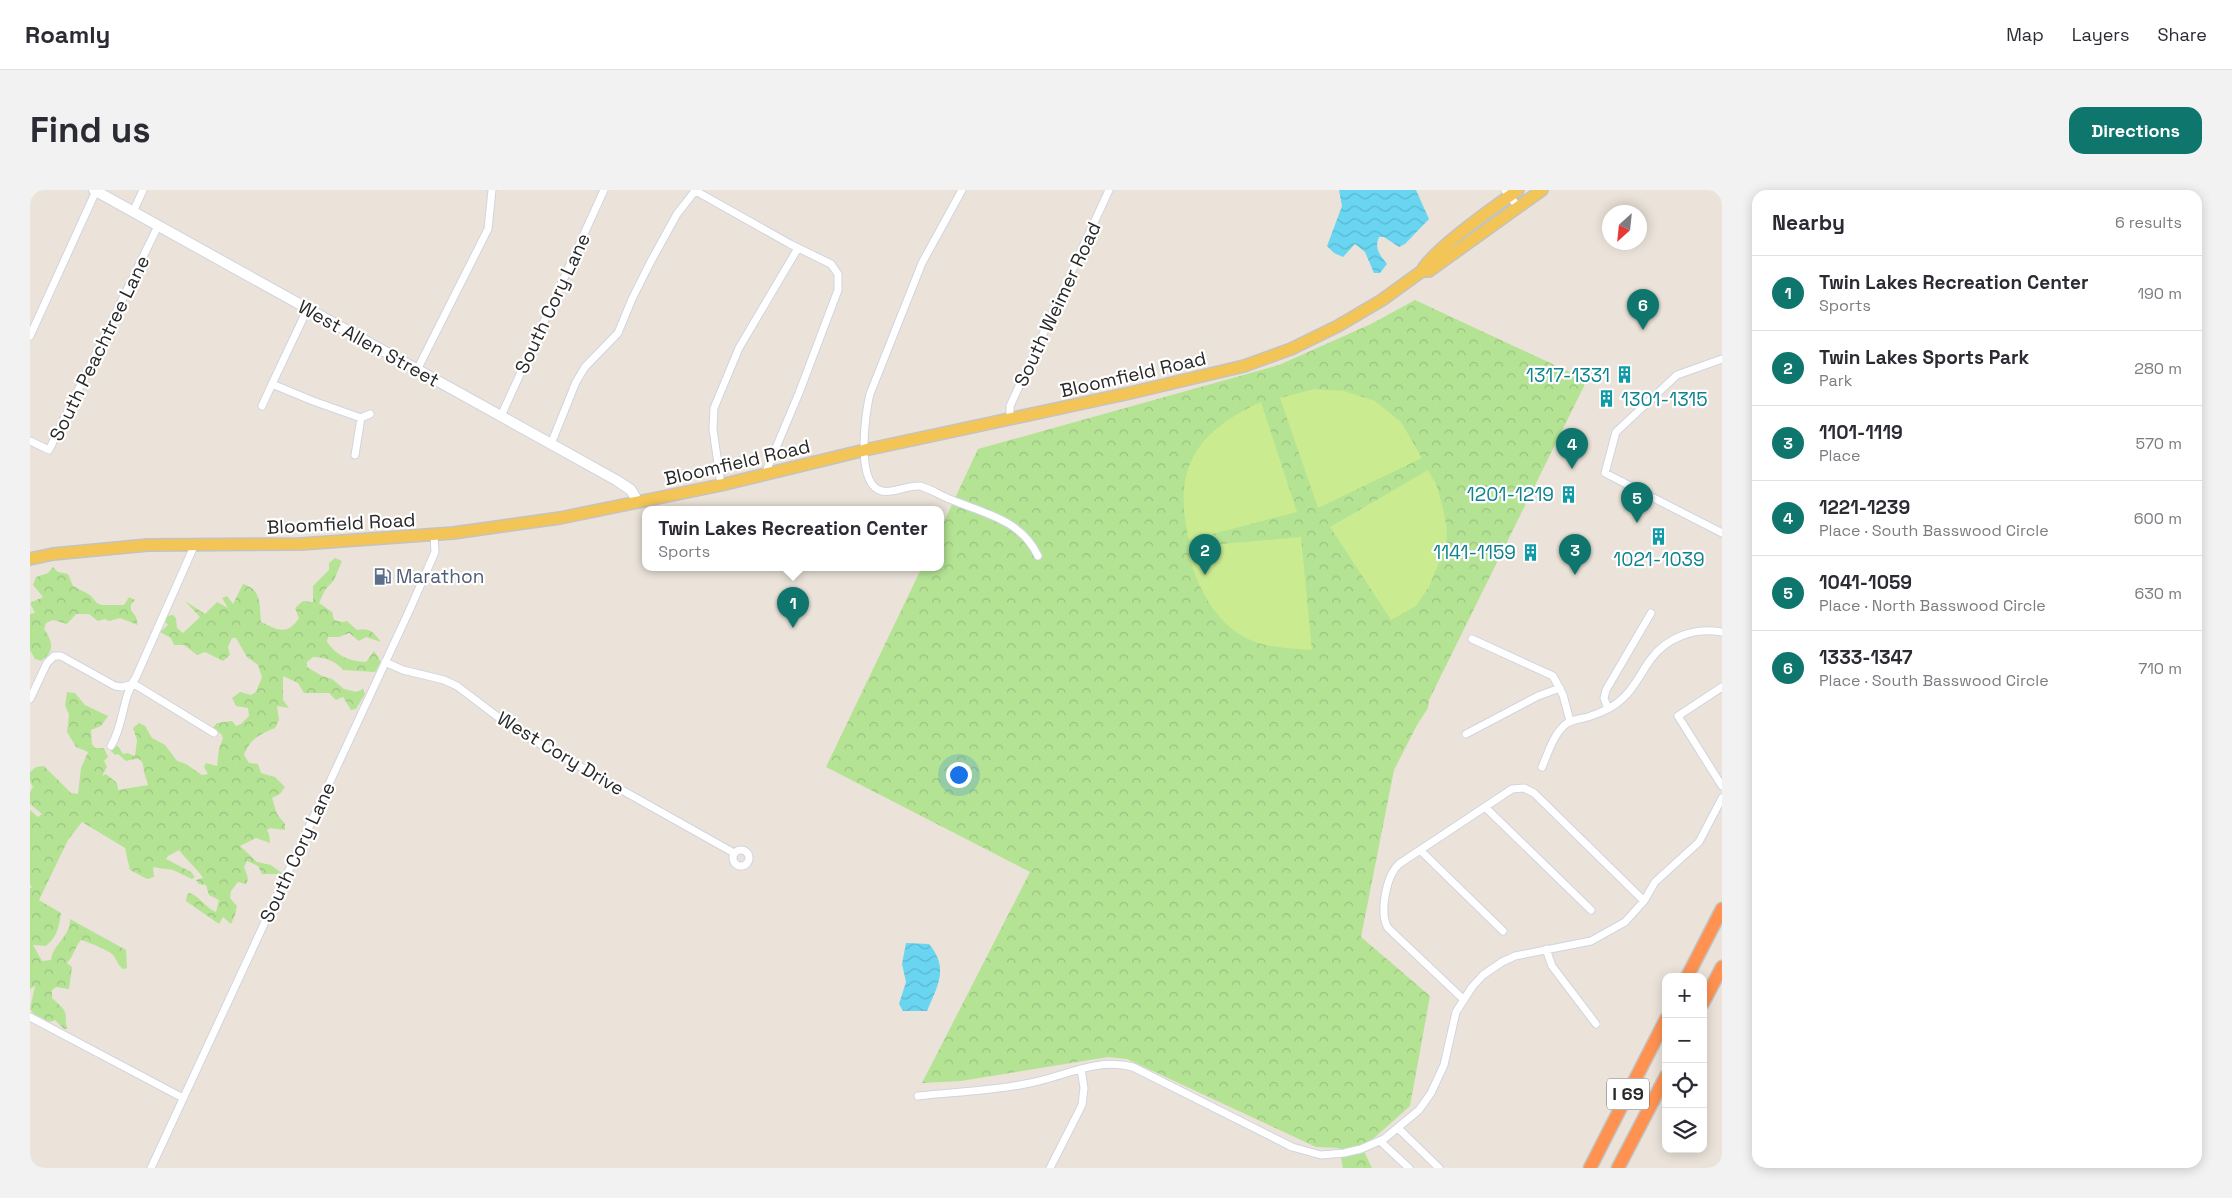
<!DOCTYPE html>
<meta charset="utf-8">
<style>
body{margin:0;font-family:"Space Grotesk",sans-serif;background:#f2f2f3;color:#2b2b33}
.controls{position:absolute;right:15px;bottom:15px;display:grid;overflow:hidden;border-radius:10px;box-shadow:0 2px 12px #0003}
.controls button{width:45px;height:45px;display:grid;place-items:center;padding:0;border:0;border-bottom:1px solid #e1e1e2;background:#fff;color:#2b2b33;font:25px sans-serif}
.compass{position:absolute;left:1572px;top:15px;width:45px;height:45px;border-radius:50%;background:#fff;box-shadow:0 2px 12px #0003;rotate:207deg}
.you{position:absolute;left:928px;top:584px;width:18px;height:18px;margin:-12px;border:4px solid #fff;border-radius:50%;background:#1a73e8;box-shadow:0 0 0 8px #1a73e833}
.badge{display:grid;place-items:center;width:32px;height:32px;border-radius:50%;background:#0f766e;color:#fff;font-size:16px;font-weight:700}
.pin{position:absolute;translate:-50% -41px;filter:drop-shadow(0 1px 2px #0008)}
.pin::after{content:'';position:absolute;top:26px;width:18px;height:15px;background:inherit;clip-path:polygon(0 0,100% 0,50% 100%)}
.popup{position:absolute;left:612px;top:316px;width:302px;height:65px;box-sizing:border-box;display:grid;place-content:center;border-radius:10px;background:#fff;filter:drop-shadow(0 1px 4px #0005);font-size:16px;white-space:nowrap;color:#7c7c81}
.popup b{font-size:19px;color:#2b2b33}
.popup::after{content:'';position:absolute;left:50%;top:100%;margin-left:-10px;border:10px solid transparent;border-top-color:#fff}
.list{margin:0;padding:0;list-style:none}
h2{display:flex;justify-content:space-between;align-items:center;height:65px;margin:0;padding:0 20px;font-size:21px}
h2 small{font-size:16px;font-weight:400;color:#7c7c81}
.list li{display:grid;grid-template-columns:32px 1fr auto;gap:15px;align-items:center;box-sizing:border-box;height:75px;padding:0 20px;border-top:1px solid #e1e1e2}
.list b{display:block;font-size:19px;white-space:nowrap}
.list p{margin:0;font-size:16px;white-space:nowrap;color:#7c7c81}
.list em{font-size:16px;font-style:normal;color:#7c7c81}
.icon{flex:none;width:28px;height:28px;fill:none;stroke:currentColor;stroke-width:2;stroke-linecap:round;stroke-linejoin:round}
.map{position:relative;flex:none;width:1692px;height:978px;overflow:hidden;border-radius:15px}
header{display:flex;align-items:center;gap:30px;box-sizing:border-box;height:70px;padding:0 25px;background:#fff;border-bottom:1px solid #e1e1e2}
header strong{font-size:24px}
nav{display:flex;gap:28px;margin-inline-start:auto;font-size:18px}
.intro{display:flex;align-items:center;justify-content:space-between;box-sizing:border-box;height:120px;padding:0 30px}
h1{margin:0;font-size:35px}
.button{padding:12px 22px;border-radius:15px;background:#0f766e;color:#fff;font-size:18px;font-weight:700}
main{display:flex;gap:30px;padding:0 30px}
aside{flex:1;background:#fff;border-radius:15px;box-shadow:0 2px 12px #0003}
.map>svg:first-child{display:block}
.forest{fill:url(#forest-crowns)}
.pitch{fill:#caeb90}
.water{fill:url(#water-waves)}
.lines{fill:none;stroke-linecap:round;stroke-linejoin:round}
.street-casing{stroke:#cfd4e2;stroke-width:9}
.secondary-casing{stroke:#cfd4e2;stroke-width:12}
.primary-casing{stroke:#c3c3c3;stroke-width:14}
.highway-casing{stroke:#c3c3c3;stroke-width:15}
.street{stroke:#fff;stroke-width:7}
.secondary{stroke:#fff;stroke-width:10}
.primary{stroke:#f3c557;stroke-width:11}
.highway{stroke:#ff9251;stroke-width:12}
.labels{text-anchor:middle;stroke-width:4.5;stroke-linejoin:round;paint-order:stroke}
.shield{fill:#fff;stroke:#686868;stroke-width:1}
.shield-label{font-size:18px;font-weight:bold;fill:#282828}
.street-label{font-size:19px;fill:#282828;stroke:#fff}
.culture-label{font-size:19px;fill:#0d838f;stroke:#fff;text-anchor:end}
.service-label{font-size:19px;fill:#4e5e75;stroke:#fff;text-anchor:start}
</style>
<header>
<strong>Roamly</strong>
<nav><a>Map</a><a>Layers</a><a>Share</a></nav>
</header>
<div class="intro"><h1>Find us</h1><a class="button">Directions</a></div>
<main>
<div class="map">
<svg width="1692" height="978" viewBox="0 0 1692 978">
<defs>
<pattern id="forest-crowns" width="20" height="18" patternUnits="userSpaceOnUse" patternTransform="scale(1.25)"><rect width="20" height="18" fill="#b4e394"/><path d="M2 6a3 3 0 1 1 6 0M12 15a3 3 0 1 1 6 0" fill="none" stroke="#9bc380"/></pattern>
<pattern id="water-waves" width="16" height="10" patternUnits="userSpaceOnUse" patternTransform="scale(1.25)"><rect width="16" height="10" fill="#69d5f0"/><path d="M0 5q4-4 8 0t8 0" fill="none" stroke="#5bb7ce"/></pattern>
</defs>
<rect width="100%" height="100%" fill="#ebe3d9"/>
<path class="forest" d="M1385,110L1557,190L1399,510L1398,518L1387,535L1364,580L1331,747L1400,806L1380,916L1344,948L1331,955L1342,978H1313L1309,958L1286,957L1097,869L1078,867L931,891L892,893L1000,682L796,577L892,377H910L911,338L948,259L1249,175L1341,134Z
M305,368L312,371L304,390L295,400L289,413L302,422L304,430L312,432L317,431L327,440C340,437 344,443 351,452L336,447L329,451L319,443L309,447H298L297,452C307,466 319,471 336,472L344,461L351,472L345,482L313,480C306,471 294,467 283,467L277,472V477L292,486L302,489L314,499L327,502L333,499L335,504L326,519L321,520L313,507L306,510L299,503H274L268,493L253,486V510L259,518L247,516L249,530L245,538C230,544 220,549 214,565L219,573L228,574L231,583L245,587L255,597L250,604L242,608L247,624L255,634V640L240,638L237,640L239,644L240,653L226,648L210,656L227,672L241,675L253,684H232L228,676L217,671L214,677C216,684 220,687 216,694L208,692L201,701L200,708L207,716L205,725L201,734L193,727L189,734L156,711L157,704L160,703C170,707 176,718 186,722L189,710L179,705L176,695L169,694L166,690L173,688C166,677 156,670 149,660L138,666L136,669L161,682L165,687L162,689L143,680L123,677L124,687L117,689L100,680L95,658L52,632L38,650L9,710L31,723C29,737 27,747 16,756L3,755L12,771L21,770C23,754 41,746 40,729L96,760L97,778L93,779C88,775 87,771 84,766C81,761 56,751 51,750C44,758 44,766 37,773L42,777L39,799L26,797L22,800V808C26,812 33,817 35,822C37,828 34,832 38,839H34L25,830L20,832L4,824L0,819L5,796L0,799V698H2L0,694V620L8,627L12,624L0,614V602L3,597L0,591V582L6,577L14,576L41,603L48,604L51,578L58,562L46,557L37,542L39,525L35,515L37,502L45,503L55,515L78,526L71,536L61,540L62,554L65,558H74L78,567L74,571L77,577L72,586L76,584L87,593L88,600L118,595C117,590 115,587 114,582C113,566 108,568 96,571L88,564L85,565L81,561L82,557L88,556L93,564L97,563L105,566L107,550L103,538L109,533L115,536L122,548L135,555L147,571L156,574L172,585L178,584L174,577L176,573L187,576L189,559L193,548L191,544L183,538L187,533L202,531L206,536L211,534L219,526L218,518L206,516L202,508L210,502L221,505L226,502L232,487L228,475L217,467L206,448H202L198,457L200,465L193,471L175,462L167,465L154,455H144L141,448L130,442L138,435L134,431L136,426L143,425L146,428L147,438L153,443L170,427L155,411L175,424L187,412L198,418L192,408L197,406L203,414L213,394C233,400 229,416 231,432C248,440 257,446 269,428L265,418L273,411L283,412V396L299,380V373Z
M23,377L28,382L38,384L43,396L60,405L67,413L72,415H94L99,407L105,410L101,414V420L106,427L108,435L90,428L79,431L75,429L68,431L59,424H46L37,434L23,430L16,433L14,439C23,452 25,461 11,471L5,469L0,460V424L5,423L0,413L13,407L3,395L6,387L18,383Z"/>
<path class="pitch" d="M1284,199L1314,201L1345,211L1371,232L1392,268L1288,318L1250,208Z
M1231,212L1267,322L1159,350C1142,279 1165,242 1231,212Z
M1398,280L1406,294L1413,318L1417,339L1416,355L1399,397L1386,416L1361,430L1300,337Z
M1271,347L1282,460C1266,459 1248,458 1232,454C1190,444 1164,396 1158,357Z"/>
<path class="water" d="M1309,0H1386L1399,29L1375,54L1369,57L1354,47H1349C1344,59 1350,65 1357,74L1350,83H1344L1335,62L1325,54L1313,67L1304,63L1297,56L1312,16Z
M876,753L899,754C919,778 908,795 897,821H873L869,814L876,792L872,774Z"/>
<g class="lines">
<defs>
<path id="street" d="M664,0L760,54L801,74L808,84V100L769,203L735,284
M932,0L892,73L840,204C835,224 825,295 852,301C864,304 876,295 890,296C901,299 911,306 922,310C956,324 991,330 1008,366
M1475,0L1488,17
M103,22L113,0
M0,146L66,1
M1692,169L1647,185L1586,242L1575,283L1692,343
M387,180L458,39L462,0
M242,194L277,120
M232,216L242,194L283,211L331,228
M471,226L574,0
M980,229V216L1079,0
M0,251L19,260L128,36
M521,254L546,192L555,177L588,143L602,109L620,73L647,24L665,1
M325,265L331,228L340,224
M691,295L683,239L684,218L709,158L768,58
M1442,449L1523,486L1533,505L1540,531
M355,472L373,480L414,490L427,496L485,540L704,663
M1692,497L1648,526L1692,596
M0,509L17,473L24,466H31L85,496L92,497L104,494L184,543
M1578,519L1574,508L1576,500L1621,423
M1436,544L1508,506L1530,498
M81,556C94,535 92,507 106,487L165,354
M1512,577C1518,563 1524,543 1536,534C1542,529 1551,529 1558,527C1570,523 1583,518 1592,509C1605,498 1611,482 1621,469C1637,447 1665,437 1692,442
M1455,617L1561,720
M703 668a8 8 0 1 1 16 0a8 8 0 1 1-16 0Z
M1390,660L1473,741
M1516,759L1522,776L1566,834
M1433,809L1358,738C1349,723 1356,686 1369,674L1482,599L1494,598L1504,603L1614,711
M0,827L153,908
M888,906C923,902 960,901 995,894C1032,888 1065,867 1103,877L1262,957L1291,965L1314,963L1331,959L1354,949L1389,920L1401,903L1414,875L1426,822L1442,797L1453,785L1472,772L1485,766L1561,751L1595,732L1614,711L1625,692L1669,652L1692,608
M1368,938L1409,978
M1350,951L1379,978
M121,978L380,419L405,362L404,345
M1020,978L1052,915L1054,898L1051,879"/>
<path id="secondary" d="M64,0L586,290L601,300L608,312"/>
<path id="primary" d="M1392,81H1399L1512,0
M0,369L23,364L118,355L271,354L423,343L530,328L691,295L835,260L1100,203L1214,176L1261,159L1308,136L1352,110L1392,81C1401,61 1467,15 1488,0"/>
<path id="highway" d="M1657,787L1692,719
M1673,813L1692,777
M1560,978L1636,829
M1588,978L1636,886"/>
</defs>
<use href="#street" class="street-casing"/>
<use href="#secondary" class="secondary-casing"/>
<use href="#primary" class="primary-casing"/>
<use href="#highway" class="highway-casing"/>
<use href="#street" class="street"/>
<use href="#secondary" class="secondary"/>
<use href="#primary" class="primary"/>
<use href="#highway" class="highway"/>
</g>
<defs>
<symbol id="building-bare" viewBox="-9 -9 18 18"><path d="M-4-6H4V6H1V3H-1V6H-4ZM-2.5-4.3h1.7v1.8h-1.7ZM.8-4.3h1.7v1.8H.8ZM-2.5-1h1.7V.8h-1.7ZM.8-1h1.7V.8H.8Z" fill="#0f9aa8" stroke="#fff" stroke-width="2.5" paint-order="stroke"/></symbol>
<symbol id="fuel-bare" viewBox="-9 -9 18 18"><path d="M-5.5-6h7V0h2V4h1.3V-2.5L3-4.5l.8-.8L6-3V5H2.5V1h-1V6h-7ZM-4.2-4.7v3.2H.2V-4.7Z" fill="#5c6f8a" stroke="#fff" stroke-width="2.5" paint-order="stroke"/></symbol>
</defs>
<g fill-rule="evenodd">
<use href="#building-bare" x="1582" y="172" width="25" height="25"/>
<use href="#building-bare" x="1564" y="196" width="25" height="25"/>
<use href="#building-bare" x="1526" y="292" width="25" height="25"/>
<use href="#building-bare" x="1616" y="334" width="25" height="25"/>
<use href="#building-bare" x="1488" y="350" width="25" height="25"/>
<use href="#fuel-bare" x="340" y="374" width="25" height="25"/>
</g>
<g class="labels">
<rect class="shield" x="1577" y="888.5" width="42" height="31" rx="4"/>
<g class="shield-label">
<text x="1598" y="910">I 69</text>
</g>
<g class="street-label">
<text transform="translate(522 113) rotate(-65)" y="7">South Cory Lane</text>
<text transform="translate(1027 114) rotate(-65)" y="7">South Weimer Road</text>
<text transform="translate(339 153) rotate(29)" y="7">West Allen Street</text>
<text transform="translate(69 158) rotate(-64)" y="7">South Peachtree Lane</text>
<text transform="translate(1103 184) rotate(-13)" y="7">Bloomfield Road</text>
<text transform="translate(707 272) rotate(-13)" y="7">Bloomfield Road</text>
<text transform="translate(311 333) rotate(-3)" y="7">Bloomfield Road</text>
<text transform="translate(531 563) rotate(31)" y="7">West Cory Drive</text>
<text transform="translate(267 662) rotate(-65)" y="7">South Cory Lane</text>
</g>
<g class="culture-label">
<text x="1580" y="192">1317-1331</text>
<text x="1591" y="216" text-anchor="start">1301-1315</text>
<text x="1524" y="311">1201-1219</text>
<text x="1486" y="369">1141-1159</text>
<text x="1629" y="376" text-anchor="middle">1021-1039</text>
</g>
<g class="service-label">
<text x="366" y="393">Marathon</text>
</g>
</g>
</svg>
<div class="controls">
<button>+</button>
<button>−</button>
<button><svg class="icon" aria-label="locate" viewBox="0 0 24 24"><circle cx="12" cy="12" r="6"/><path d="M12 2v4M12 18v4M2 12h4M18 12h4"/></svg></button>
<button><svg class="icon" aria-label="layers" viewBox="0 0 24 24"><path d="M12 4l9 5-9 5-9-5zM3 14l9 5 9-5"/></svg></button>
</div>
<svg class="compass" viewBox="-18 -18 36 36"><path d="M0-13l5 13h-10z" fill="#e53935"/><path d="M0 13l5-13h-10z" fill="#7c7c81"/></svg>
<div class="you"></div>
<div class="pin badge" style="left:763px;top:438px">1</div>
<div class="popup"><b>Twin Lakes Recreation Center</b>Sports</div>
<div class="pin badge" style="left:1175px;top:385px">2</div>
<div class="pin badge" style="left:1545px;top:385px">3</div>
<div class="pin badge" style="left:1542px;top:279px">4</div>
<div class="pin badge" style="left:1607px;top:333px">5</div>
<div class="pin badge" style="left:1613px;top:140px">6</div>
</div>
<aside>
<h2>Nearby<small>6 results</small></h2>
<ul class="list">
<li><span class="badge">1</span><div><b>Twin Lakes Recreation Center</b><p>Sports</p></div><em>190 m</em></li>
<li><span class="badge">2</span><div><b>Twin Lakes Sports Park</b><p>Park</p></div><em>280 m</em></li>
<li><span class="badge">3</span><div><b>1101-1119</b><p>Place</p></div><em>570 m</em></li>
<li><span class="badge">4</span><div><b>1221-1239</b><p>Place · South Basswood Circle</p></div><em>600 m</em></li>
<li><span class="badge">5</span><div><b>1041-1059</b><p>Place · North Basswood Circle</p></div><em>630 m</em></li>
<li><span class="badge">6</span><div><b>1333-1347</b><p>Place · South Basswood Circle</p></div><em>710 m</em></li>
</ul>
</aside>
</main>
